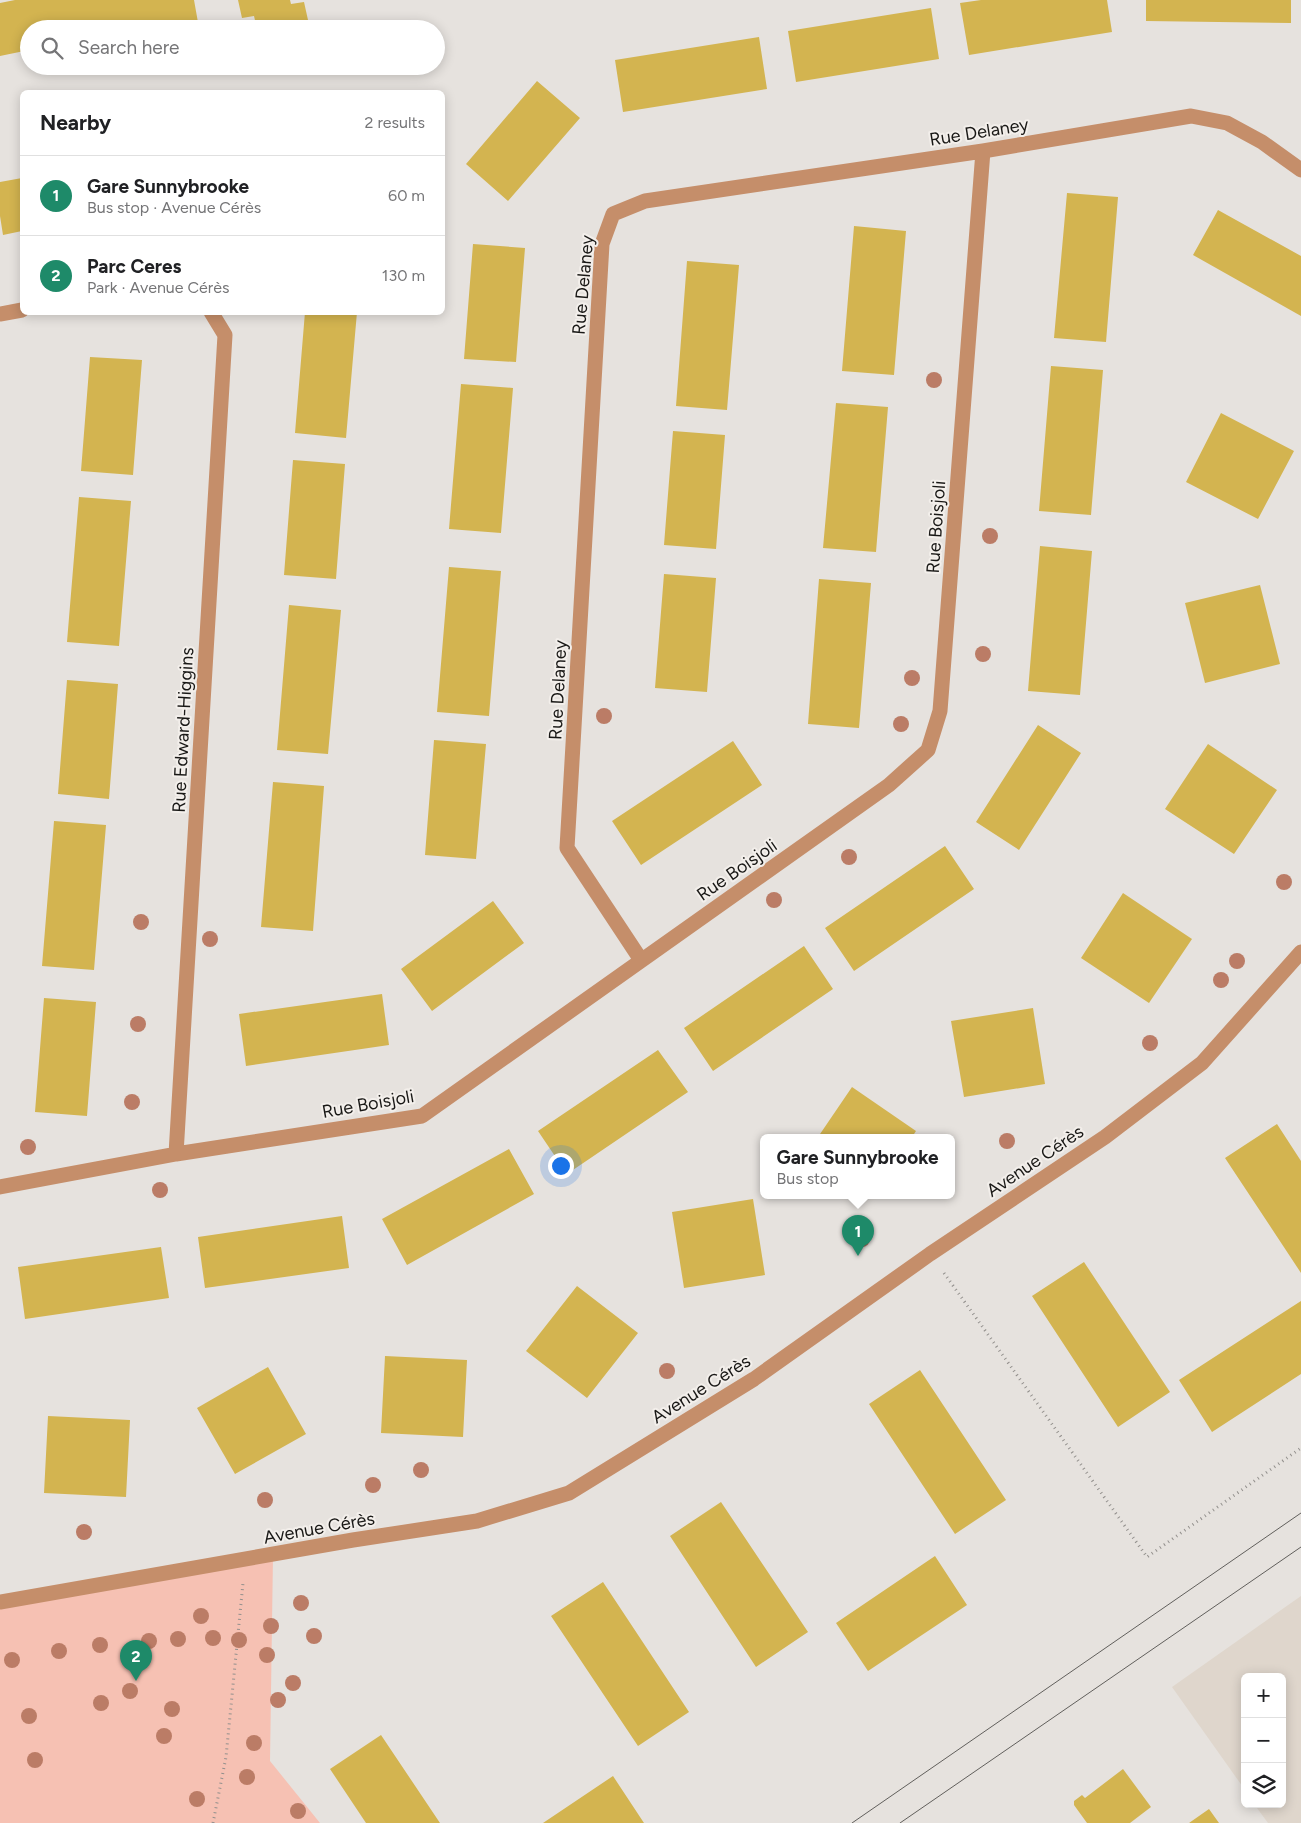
<!DOCTYPE html>
<meta charset="utf-8">
<style>
body{margin:0;font-family:Figtree,sans-serif;background:#f6f6f6;color:#202124}
.controls{position:absolute;right:15px;bottom:15px;display:grid;overflow:hidden;border-radius:8px;box-shadow:0 2px 12px #0003}
.controls button{width:45px;height:45px;display:grid;place-items:center;padding:0;border:0;border-bottom:1px solid #e0e0e0;background:#fff;color:#202124;font:25px sans-serif}
.you{position:absolute;left:560px;top:1165px;width:18px;height:18px;margin:-12px;border:4px solid #fff;border-radius:50%;background:#1a73e8;box-shadow:0 0 0 8px #1a73e833}
.badge{display:grid;place-items:center;width:32px;height:32px;border-radius:50%;background:#1e8a69;color:#fff;font-size:16px;font-weight:700}
.pin{position:absolute;translate:-50% -41px;filter:drop-shadow(0 1px 2px #0008)}
.pin::after{content:'';position:absolute;top:26px;width:18px;height:15px;background:inherit;clip-path:polygon(0 0,100% 0,50% 100%)}
.popup{position:absolute;left:760px;top:1134px;width:195px;height:65px;box-sizing:border-box;display:grid;place-content:center;border-radius:8px;background:#fff;filter:drop-shadow(0 1px 4px #0005);font-size:16px;white-space:nowrap;color:#757577}
.popup b{font-size:19px;color:#202124}
.popup::after{content:'';position:absolute;left:50%;top:100%;margin-left:-10px;border:10px solid transparent;border-top-color:#fff}
.list{margin:0;padding:0;list-style:none}
h2{display:flex;justify-content:space-between;align-items:center;height:65px;margin:0;padding:0 20px;font-size:21px}
h2 small{font-size:16px;font-weight:400;color:#757577}
.list li{display:grid;grid-template-columns:32px 1fr auto;gap:15px;align-items:center;box-sizing:border-box;height:80px;padding:0 20px;border-top:1px solid #e0e0e0}
.list b{display:block;font-size:19px;white-space:nowrap}
.list p{margin:0;font-size:16px;white-space:nowrap;color:#757577}
.list em{font-size:16px;font-style:normal;color:#757577}
.icon{flex:none;width:28px;height:28px;fill:none;stroke:currentColor;stroke-width:2;stroke-linecap:round;stroke-linejoin:round}
.map{position:relative;flex:none;width:1301px;height:1823px;overflow:hidden}
.search{position:absolute;background:#fff;box-shadow:0 2px 12px #0003;left:20px;top:20px;width:425px;height:55px;display:flex;align-items:center;gap:12px;box-sizing:border-box;padding:0 18px;border-radius:28px;color:#757577;font-size:19px}
.panel{position:absolute;background:#fff;box-shadow:0 2px 12px #0003;left:20px;top:90px;width:425px;height:225px;border-radius:8px}
.map>svg:first-child{display:block}
.built{fill:#dfd6cc}
.green{fill:#f6c1b3}
.building{fill:#d3b450}
.lines{fill:none;stroke-linecap:round;stroke-linejoin:round}
.path{stroke:#93908d;stroke-width:3;stroke-dasharray:1 4;stroke-linecap:butt}
.street{stroke:#c58e6a;stroke-width:15}
.tram{stroke:#615f5c;stroke-width:1}
.tree{fill:#bb7c66}
.labels{text-anchor:middle;stroke-width:4;stroke-linejoin:round;paint-order:stroke}
.street-label{font-size:18px;fill:#191816;stroke:#f3efeb}
</style>
<div class="map">
<svg width="1301" height="1823" viewBox="0 0 1301 1823">
<rect width="100%" height="100%" fill="#e6e2de"/>
<path class="built" d="M1301,1596V1823H1268L1254,1804H1282V1677H1245V1790L1172,1687Z"/>
<path class="green" d="M273,1555L270,1761L320,1823H0V1602Z"/>
<path class="building" d="M15,0H194L199,28L89,29L88,26L73,29H29V50L0,56V3Z
M238,0H290L291,4L304,2L310,29H257L254,16L242,18Z
M981,0H1107L1112,32L969,55L960,3Z
M1146,0H1291V23L1146,21Z
M931,8L939,59L796,82L788,31Z
M759,37L767,89L623,112L615,60Z
M537,81L580,118L508,201L466,164Z
M22,178V231L3,235L0,216V182Z
M1067,193L1118,197L1106,342L1054,338Z
M1218,210L1301,256V316L1193,255Z
M854,226L906,231L894,375L842,371Z
M473,244L525,248L516,362L464,359Z
M687,261L739,265L727,410L676,406Z
M305,312H357L346,438L295,433Z
M90,357L142,360L133,475L81,471Z
M1051,366L1103,370L1091,515L1039,511Z
M461,384L513,388L501,533L449,529Z
M836,403L888,407L876,552L823,548Z
M1221,413L1294,451L1258,519L1186,482Z
M673,431L725,435L716,549L664,545Z
M293,460L345,464L336,579L284,575Z
M79,497L131,501L119,646L67,642Z
M1040,546L1092,551L1080,695L1028,691Z
M449,567L501,571L489,716L437,712Z
M664,574L716,578L707,692L655,688Z
M819,579L871,583L859,728L808,724Z
M1260,585L1280,664L1205,683L1185,603Z
M289,605L341,610L328,754L277,750Z
M67,680L118,684L109,799L58,794Z
M1038,725L1081,753L1019,850L976,822Z
M434,740L486,744L476,859L425,855Z
M733,741L762,785L641,865L612,821Z
M1208,744L1277,790L1234,854L1165,809Z
M273,782L324,786L313,931L261,927Z
M54,821L106,825L94,970L42,966Z
M945,846L974,889L854,971L825,928Z
M1123,893L1192,939L1149,1003L1081,958Z
M493,901L524,943L432,1011L401,969Z
M804,946L833,989L713,1071L684,1028Z
M382,994L389,1045L246,1066L239,1014Z
M44,998L96,1002L87,1116L35,1112Z
M1033,1008L1045,1084L964,1097L951,1021Z
M658,1050L688,1092L567,1174L538,1131Z
M852,1087L916,1131L912,1137H818Z
M1277,1124L1301,1161V1273L1225,1158Z
M509,1149L534,1194L407,1265L382,1219Z
M753,1199L765,1275L684,1288L672,1212Z
M342,1216L349,1268L205,1288L198,1237Z
M161,1247L169,1298L25,1319L18,1267Z
M1084,1262L1170,1392L1118,1427L1032,1296Z
M577,1286L638,1333L587,1398L526,1351Z
M1301,1301V1374L1212,1432L1179,1380Z
M385,1356L467,1360L463,1437L381,1433Z
M268,1367L306,1434L235,1474L197,1408Z
M920,1370L1006,1500L955,1534L869,1404Z
M48,1416L130,1420L126,1497L44,1493Z
M721,1502L808,1632L756,1667L670,1536Z
M935,1556L967,1605L868,1671L836,1623Z
M603,1582L689,1712L638,1746L551,1616Z
M381,1735L440,1823H366L330,1769Z
M1123,1769L1151,1807L1130,1823H1087L1074,1805V1801L1082,1795L1085,1798Z
M613,1776L644,1823H543Z
M1209,1809L1219,1823H1189Z"/>
<g class="lines">
<path class="path" d="M944,1273L1147,1557L1301,1448
M213,1823L226,1757L243,1583"/>
<path class="street" d="M0,314L22,310
M641,960L567,848L602,244L613,214L645,201L983,151L1191,116L1227,123L1262,142L1301,170
M176,1154L225,335L211,312
M0,1187L176,1154L422,1116L889,785L928,750L940,711L983,151
M0,1602L353,1540L477,1521L569,1493L754,1379L930,1254L1105,1137L1202,1063L1301,952"/>
<path class="tram" d="M852,1823L1301,1513
M900,1823L1301,1547"/>
</g>
<g class="tree">
<circle cx="934" cy="380" r="8"/>
<circle cx="990" cy="536" r="8"/>
<circle cx="983" cy="654" r="8"/>
<circle cx="912" cy="678" r="8"/>
<circle cx="604" cy="716" r="8"/>
<circle cx="901" cy="724" r="8"/>
<circle cx="849" cy="857" r="8"/>
<circle cx="1284" cy="882" r="8"/>
<circle cx="774" cy="900" r="8"/>
<circle cx="141" cy="922" r="8"/>
<circle cx="210" cy="939" r="8"/>
<circle cx="1237" cy="961" r="8"/>
<circle cx="1221" cy="980" r="8"/>
<circle cx="138" cy="1024" r="8"/>
<circle cx="1150" cy="1043" r="8"/>
<circle cx="132" cy="1102" r="8"/>
<circle cx="1007" cy="1141" r="8"/>
<circle cx="28" cy="1147" r="8"/>
<circle cx="160" cy="1190" r="8"/>
<circle cx="862" cy="1239" r="8"/>
<circle cx="667" cy="1371" r="8"/>
<circle cx="421" cy="1470" r="8"/>
<circle cx="373" cy="1485" r="8"/>
<circle cx="265" cy="1500" r="8"/>
<circle cx="84" cy="1532" r="8"/>
<circle cx="301" cy="1603" r="8"/>
<circle cx="201" cy="1616" r="8"/>
<circle cx="271" cy="1626" r="8"/>
<circle cx="314" cy="1636" r="8"/>
<circle cx="213" cy="1638" r="8"/>
<circle cx="178" cy="1639" r="8"/>
<circle cx="239" cy="1640" r="8"/>
<circle cx="149" cy="1641" r="8"/>
<circle cx="100" cy="1645" r="8"/>
<circle cx="59" cy="1651" r="8"/>
<circle cx="267" cy="1655" r="8"/>
<circle cx="12" cy="1660" r="8"/>
<circle cx="293" cy="1683" r="8"/>
<circle cx="130" cy="1691" r="8"/>
<circle cx="278" cy="1700" r="8"/>
<circle cx="101" cy="1703" r="8"/>
<circle cx="172" cy="1709" r="8"/>
<circle cx="29" cy="1716" r="8"/>
<circle cx="164" cy="1736" r="8"/>
<circle cx="254" cy="1743" r="8"/>
<circle cx="35" cy="1760" r="8"/>
<circle cx="247" cy="1777" r="8"/>
<circle cx="197" cy="1799" r="8"/>
<circle cx="298" cy="1811" r="8"/>
</g>
<g class="labels">
<g class="street-label">
<text transform="translate(979 132) rotate(-9)" y="6">Rue Delaney</text>
<text transform="translate(583 285) rotate(-85)" y="6">Rue Delaney</text>
<text transform="translate(936 527) rotate(-86)" y="6">Rue Boisjoli</text>
<text transform="translate(558 690) rotate(-87)" y="6">Rue Delaney</text>
<text transform="translate(183 730) rotate(-87)" y="6">Rue Edward-Higgins</text>
<text transform="translate(737 870) rotate(-35)" y="6">Rue Boisjoli</text>
<text transform="translate(368 1104) rotate(-10)" y="6">Rue Boisjoli</text>
<text transform="translate(1035 1161) rotate(-34)" y="6">Avenue Cérès</text>
<text transform="translate(701 1389) rotate(-32)" y="6">Avenue Cérès</text>
<text transform="translate(319 1528) rotate(-10)" y="6">Avenue Cérès</text>
</g>
</g>
</svg>
<div class="controls">
<button>+</button>
<button>−</button>
<button><svg class="icon" aria-label="layers" viewBox="0 0 24 24"><path d="M12 4l9 5-9 5-9-5zM3 14l9 5 9-5"/></svg></button>
</div>
<div class="you"></div>
<div class="pin badge" style="left:858px;top:1256px">1</div>
<div class="popup"><b>Gare Sunnybrooke</b>Bus stop</div>
<div class="pin badge" style="left:136px;top:1681px">2</div>
<div class="search"><svg class="icon" aria-label="search" viewBox="0 0 24 24"><circle cx="10" cy="10" r="6"/><path d="M15 15l6 6"/></svg>Search here</div>
<section class="panel">
<h2>Nearby<small>2 results</small></h2>
<ul class="list">
<li><span class="badge">1</span><div><b>Gare Sunnybrooke</b><p>Bus stop · Avenue Cérès</p></div><em>60 m</em></li>
<li><span class="badge">2</span><div><b>Parc Ceres</b><p>Park · Avenue Cérès</p></div><em>130 m</em></li>
</ul>
</section>
</div>
